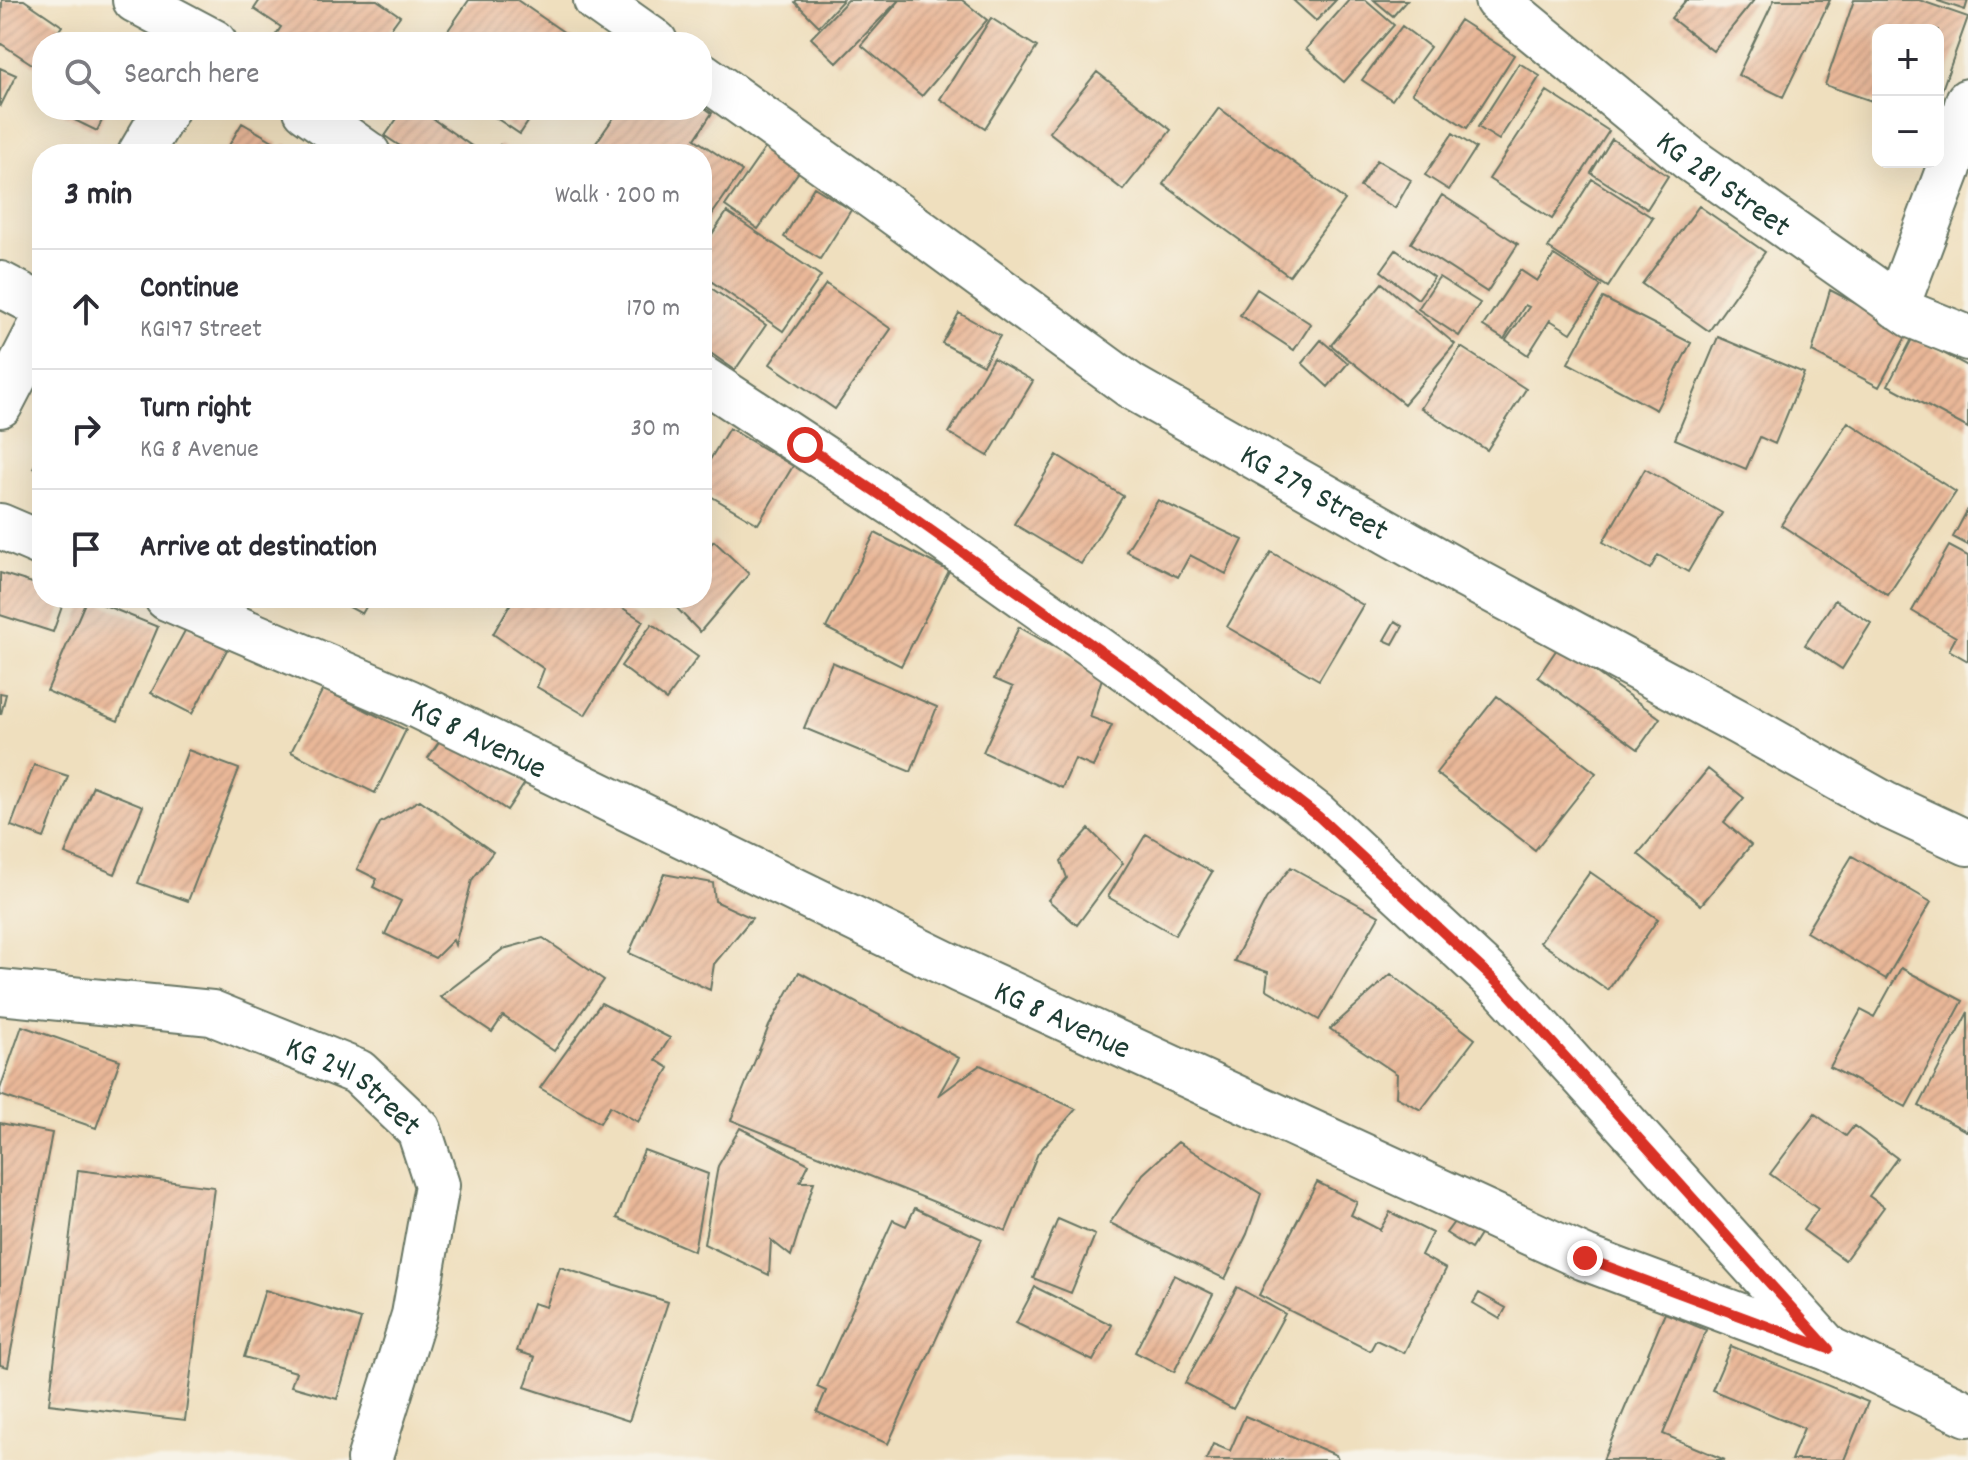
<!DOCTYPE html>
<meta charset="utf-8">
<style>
body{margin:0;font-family:Dekko,sans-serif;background:#f2f2f3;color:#2b2b33}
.controls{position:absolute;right:24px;top:24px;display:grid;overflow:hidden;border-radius:16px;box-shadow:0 8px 32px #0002}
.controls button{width:72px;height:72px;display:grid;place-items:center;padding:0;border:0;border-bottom:2px solid #e1e1e2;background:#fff;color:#2b2b33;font:40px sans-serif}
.stop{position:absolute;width:24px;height:24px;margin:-18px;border:6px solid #d93025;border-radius:50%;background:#fff}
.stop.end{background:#d93025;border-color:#fff;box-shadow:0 2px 8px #0008}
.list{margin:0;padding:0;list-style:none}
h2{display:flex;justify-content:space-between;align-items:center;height:104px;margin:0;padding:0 32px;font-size:34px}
h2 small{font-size:26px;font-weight:400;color:#7c7c81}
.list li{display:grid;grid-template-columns:52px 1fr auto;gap:24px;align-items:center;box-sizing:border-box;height:120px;padding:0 32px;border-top:2px solid #e1e1e2}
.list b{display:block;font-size:30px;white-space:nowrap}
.list p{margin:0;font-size:26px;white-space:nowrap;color:#7c7c81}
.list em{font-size:26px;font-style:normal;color:#7c7c81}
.icon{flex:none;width:44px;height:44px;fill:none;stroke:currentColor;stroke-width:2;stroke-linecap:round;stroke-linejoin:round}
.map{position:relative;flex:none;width:1968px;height:1460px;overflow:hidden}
.search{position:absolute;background:#fff;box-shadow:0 8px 32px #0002;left:32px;top:32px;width:680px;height:88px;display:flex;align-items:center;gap:20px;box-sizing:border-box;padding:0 28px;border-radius:32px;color:#7c7c81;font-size:30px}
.panel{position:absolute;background:#fff;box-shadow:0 8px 32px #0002;left:32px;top:144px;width:680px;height:464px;border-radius:32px}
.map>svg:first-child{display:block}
.building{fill:url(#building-hatch)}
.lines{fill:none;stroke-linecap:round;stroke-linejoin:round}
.minor-casing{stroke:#687664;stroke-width:48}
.tertiary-casing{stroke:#687664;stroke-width:48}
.minor{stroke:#fff;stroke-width:44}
.tertiary{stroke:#fff;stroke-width:44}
.route{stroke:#d93025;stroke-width:10}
.labels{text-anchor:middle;stroke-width:6;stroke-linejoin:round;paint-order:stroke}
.street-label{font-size:32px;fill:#1f3d34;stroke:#f7f3e8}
</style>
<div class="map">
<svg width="1968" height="1460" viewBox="0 0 1968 1460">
<defs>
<pattern id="building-hatch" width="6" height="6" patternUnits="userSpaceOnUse" patternTransform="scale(2)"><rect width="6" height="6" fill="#e9b798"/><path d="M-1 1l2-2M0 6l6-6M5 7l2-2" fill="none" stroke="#c79e84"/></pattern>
</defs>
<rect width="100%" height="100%" fill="#f7f3e8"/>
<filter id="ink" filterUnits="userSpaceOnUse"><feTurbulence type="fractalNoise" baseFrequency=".0125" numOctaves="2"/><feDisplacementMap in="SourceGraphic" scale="16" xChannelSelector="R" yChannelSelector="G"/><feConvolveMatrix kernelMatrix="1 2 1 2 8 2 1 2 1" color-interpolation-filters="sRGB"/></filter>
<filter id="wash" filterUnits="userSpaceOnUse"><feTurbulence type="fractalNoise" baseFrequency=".006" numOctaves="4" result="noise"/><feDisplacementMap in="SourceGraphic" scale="32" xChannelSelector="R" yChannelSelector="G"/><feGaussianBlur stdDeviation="1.8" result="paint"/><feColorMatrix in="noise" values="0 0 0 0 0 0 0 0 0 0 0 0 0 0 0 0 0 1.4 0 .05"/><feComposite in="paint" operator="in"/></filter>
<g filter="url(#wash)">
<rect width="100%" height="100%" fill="#efdfbe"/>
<g id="blocks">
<path class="building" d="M2,0H24L62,26L51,42H42V56L35,66L0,43Z
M260,0H377L400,16L381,42H278L273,39L281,27L254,9Z
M469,0H517L578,42H440Z
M797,0H843L819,26L795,2Z
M848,0H899L837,63L811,38Z
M900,0H962L987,20L922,96L861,45Z
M1293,0H1336L1316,21Z
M1349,0H1365L1394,25L1344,82L1306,49Z
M1374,0H1407L1393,16Z
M1686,0H1754L1713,51L1671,18Z
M1774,0H1830L1783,97L1738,75Z
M1854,0H1919L1968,17L1940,95L1938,94V30H1878V103L1825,85Z
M1968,0L1965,10L1938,1V0Z
M991,18L1037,47L985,128L940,99Z
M1460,20L1514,55L1467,128L1412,93Z
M1402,26L1430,47L1392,100L1362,80Z
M1519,63L1540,76L1499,140L1478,127Z
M0,68L16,75L0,107Z
M1097,72L1171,130L1123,190L1049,132Z
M1547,91L1609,131L1552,219L1489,179Z
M702,106L712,113L695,139L742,171L702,229V154L589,153L619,110H702Z
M1219,108L1345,200L1289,276L1163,184Z
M54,110H107L97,131Z
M403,110H420L483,154H412L385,136Z
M484,110H536L520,134Z
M242,123L278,144L272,154H224Z
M1453,133L1476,148L1449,190L1425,175Z
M1612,139L1668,176L1647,209L1591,173Z
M285,144L301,154H278Z
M500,145L513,154H494Z
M766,147L800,170L758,229L725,206Z
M1377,160L1411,180L1395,208L1360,187Z
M1592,179L1653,218L1608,287L1548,248Z
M814,187L851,210L820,259L784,237Z
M1442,195L1518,244L1487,292L1411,243Z
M1699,206L1765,252L1709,331L1642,284Z
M727,212L821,276L783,331L702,275V249Z
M1396,250L1434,277L1418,299L1381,271Z
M1554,255L1601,286L1571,333L1550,320L1528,355L1506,340L1529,307L1525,305L1504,339L1483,326L1520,270L1537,281Z
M1439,277L1480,303L1459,336L1418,309Z
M702,282L766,325L735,370L702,347Z
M1382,283L1455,344L1404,404L1331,345Z
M826,284L891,329L835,409L770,364Z
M1257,289L1311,324L1294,350L1240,315Z
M1830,290L1909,331L1879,387L1812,352Z
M1603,298L1691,343L1656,410L1568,363Z
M959,313L1000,336L983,365L942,343Z
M1718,337L1804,373L1775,444L1760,437L1746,469L1675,439Z
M1913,337L1968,366V428L1888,385Z
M1321,340L1348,363L1328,387L1302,363Z
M1461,347L1526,389L1487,450L1421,408Z
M993,358L1033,381L988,456L949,433Z
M1848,422L1956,492L1888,595L1781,525Z
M729,428L793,466L758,524L702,491V473Z
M42,451V473L33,468Z
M1057,455L1123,496L1081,564L1014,524Z
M1645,469L1722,513L1688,572L1658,555L1650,569L1603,542Z
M1158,500L1243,540L1226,574L1190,555L1178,577L1126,551Z
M1968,509V545L1953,537Z
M875,533L949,571L901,666L826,628Z
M714,541L749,574L700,632L667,598H702V553Z
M1949,546L1968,556V661L1949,650L1956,637L1912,611Z
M1271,552L1363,605L1319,680L1227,627Z
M0,573L42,586V598H65L53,632L0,615Z
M87,598L158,627L118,721L47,691Z
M333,598H371L362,614Z
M514,598H607L643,621L585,715L537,687L544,669L493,634Z
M1835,600L1871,623L1842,669L1805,645Z
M1395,621L1403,626L1393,644L1384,640Z
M652,624L698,657L666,700L621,666Z
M187,627L228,648L192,714L151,693Z
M1019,627L1103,675L1090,717L1112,725L1093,767L1075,759L1062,788L983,752L1013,687L994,679Z
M1559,646L1660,718L1638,749L1538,677Z
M832,662L937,707L911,772L804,728Z
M323,689L406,730L375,793L291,752Z
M0,693L6,694L1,714H0Z
M1497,696L1596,773L1535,850L1436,773Z
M445,733L525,783L507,810L428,758Z
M188,750L239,769L188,901L138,883Z
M34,765L68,776L44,838L11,826Z
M1708,769L1744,798L1724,822L1751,845L1701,905L1638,854Z
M93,786L143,806L115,874L65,854Z
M420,800L493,852L472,880L455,945L453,940L435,958L385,934L401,901L373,887L377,879L357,869L380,823Z
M1089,829L1123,863L1077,925L1048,900L1067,878L1061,861Z
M1146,834L1212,872L1175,935L1108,897Z
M1852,856L1931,902L1886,979L1806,932Z
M1291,867L1379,916L1319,1020L1266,989L1268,972L1234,961L1266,899Z
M1590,872L1658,919L1608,990L1540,942Z
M664,874L713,883L715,901L752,918L714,964L710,990L629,953Z
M543,938L604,980L554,1051L503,1016L492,1032L440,997L503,949Z
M1901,968L1963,1001L1906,1107L1830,1067L1861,1010L1874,1017Z
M799,972L959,1058L938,1096L980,1065L1076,1109L1038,1153L1006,1231L731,1120L769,1026Z
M1391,974L1475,1039L1421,1110L1396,1097L1397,1074L1330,1029Z
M601,1003L670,1038L656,1060L669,1068L638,1122L610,1106L600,1123L540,1088Z
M1968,1012V1132L1919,1106Z
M22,1026L120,1060L96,1128L0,1095V1089Z
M1815,1114L1846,1136L1854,1126L1897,1158L1869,1196L1884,1207L1845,1260L1803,1230L1818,1209L1770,1174Z
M0,1123L52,1133L8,1367L0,1365Z
M740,1128L809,1164L800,1182H814L791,1256L771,1240L769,1275L704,1244L718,1166Z
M1178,1142L1261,1194L1247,1234L1225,1279L1110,1223L1143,1174Z
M644,1150L708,1174L694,1251L617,1218Z
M78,1170L214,1187L185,1420L49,1404Z
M1317,1182L1357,1202L1351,1215L1380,1230L1390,1212L1432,1233L1421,1255L1446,1269L1404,1353L1376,1340L1370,1351L1259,1295Z
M915,1208L982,1239L888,1444L817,1412L826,1391L817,1387L893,1220L906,1226Z
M1460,1214L1483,1230L1471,1249L1446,1233Z
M1058,1219L1095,1235L1071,1293L1033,1278Z
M560,1267L668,1302L629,1421L525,1387L535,1357L517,1351L533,1303L546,1307Z
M1174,1275L1213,1294L1174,1372L1135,1352Z
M1035,1287L1112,1325L1093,1361L1016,1323Z
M1237,1287L1285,1314L1233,1409L1185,1383Z
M265,1290L361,1319L337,1399L291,1386L296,1372L244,1357Z
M1479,1293L1506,1308L1500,1319L1473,1303Z
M1665,1313L1706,1330L1663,1434L1725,1460H1603Z
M1731,1346L1868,1402L1844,1460H1791L1804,1428L1712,1390Z
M1245,1416L1336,1455L1338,1460H1206L1213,1444L1230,1451Z"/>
</g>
</g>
<g filter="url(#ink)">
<use href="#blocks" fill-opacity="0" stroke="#687664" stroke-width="2"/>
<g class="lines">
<defs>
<g id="minor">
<path d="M135,0L214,42"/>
<path d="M596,0L655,42"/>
<path id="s1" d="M1497,0L1690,159L1913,316L1968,338"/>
<path id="s2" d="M702,75L877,200L1132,387L1464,575L1740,723L1884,804L1968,843"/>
<path d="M306,110L368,154"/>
<path d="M140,154L166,110"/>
<path d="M0,284L42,306"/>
<path d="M1897,306L1949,168L1968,101"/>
<path d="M702,378L904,511L1149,685L1318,816L1505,990L1829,1349"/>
<path d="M0,405L42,324"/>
<path id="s3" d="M0,992L212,1013L358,1072L419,1130L437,1185L414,1315L369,1460"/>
</g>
<g id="tertiary">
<path d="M0,526L42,544"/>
<path id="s4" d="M167,598L409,702L959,970L1585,1258L1829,1349L1968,1414"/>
</g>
</defs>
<use href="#minor" class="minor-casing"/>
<use href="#tertiary" class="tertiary-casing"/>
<use href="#minor" class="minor"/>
<use href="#tertiary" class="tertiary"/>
</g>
</g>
<g class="lines" filter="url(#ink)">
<path class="route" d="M805,445L904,511L1149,685L1318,816L1505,990L1829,1349L1585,1258"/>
</g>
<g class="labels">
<g class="street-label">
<text dy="11" stroke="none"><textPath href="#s1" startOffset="292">KG 281 Street</textPath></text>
<text dy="11" stroke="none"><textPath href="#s2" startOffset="742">KG 279 Street</textPath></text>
<text dy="11" stroke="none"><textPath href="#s4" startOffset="342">KG 8 Avenue</textPath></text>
<text dy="11" stroke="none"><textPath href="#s4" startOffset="990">KG 8 Avenue</textPath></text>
<text dy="11" stroke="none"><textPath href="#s3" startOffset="374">KG 241 Street</textPath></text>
</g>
</g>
</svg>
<div class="controls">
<button>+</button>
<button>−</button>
</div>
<div class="stop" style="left:805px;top:445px"></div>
<div class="stop end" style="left:1585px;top:1258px"></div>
<div class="search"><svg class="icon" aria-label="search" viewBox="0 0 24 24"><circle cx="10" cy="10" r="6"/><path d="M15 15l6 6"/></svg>Search here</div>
<section class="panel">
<h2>3 min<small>Walk · 200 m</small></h2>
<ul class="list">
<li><svg class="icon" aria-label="ahead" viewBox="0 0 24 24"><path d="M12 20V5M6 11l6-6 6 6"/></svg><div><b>Continue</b><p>KG197 Street</p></div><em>170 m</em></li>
<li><svg class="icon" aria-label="right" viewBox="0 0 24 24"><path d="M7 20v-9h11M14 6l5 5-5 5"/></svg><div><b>Turn right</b><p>KG 8 Avenue</p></div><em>30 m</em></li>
<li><svg class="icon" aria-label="arrive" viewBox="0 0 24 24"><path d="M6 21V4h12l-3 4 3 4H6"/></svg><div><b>Arrive at destination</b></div></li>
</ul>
</section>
</div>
